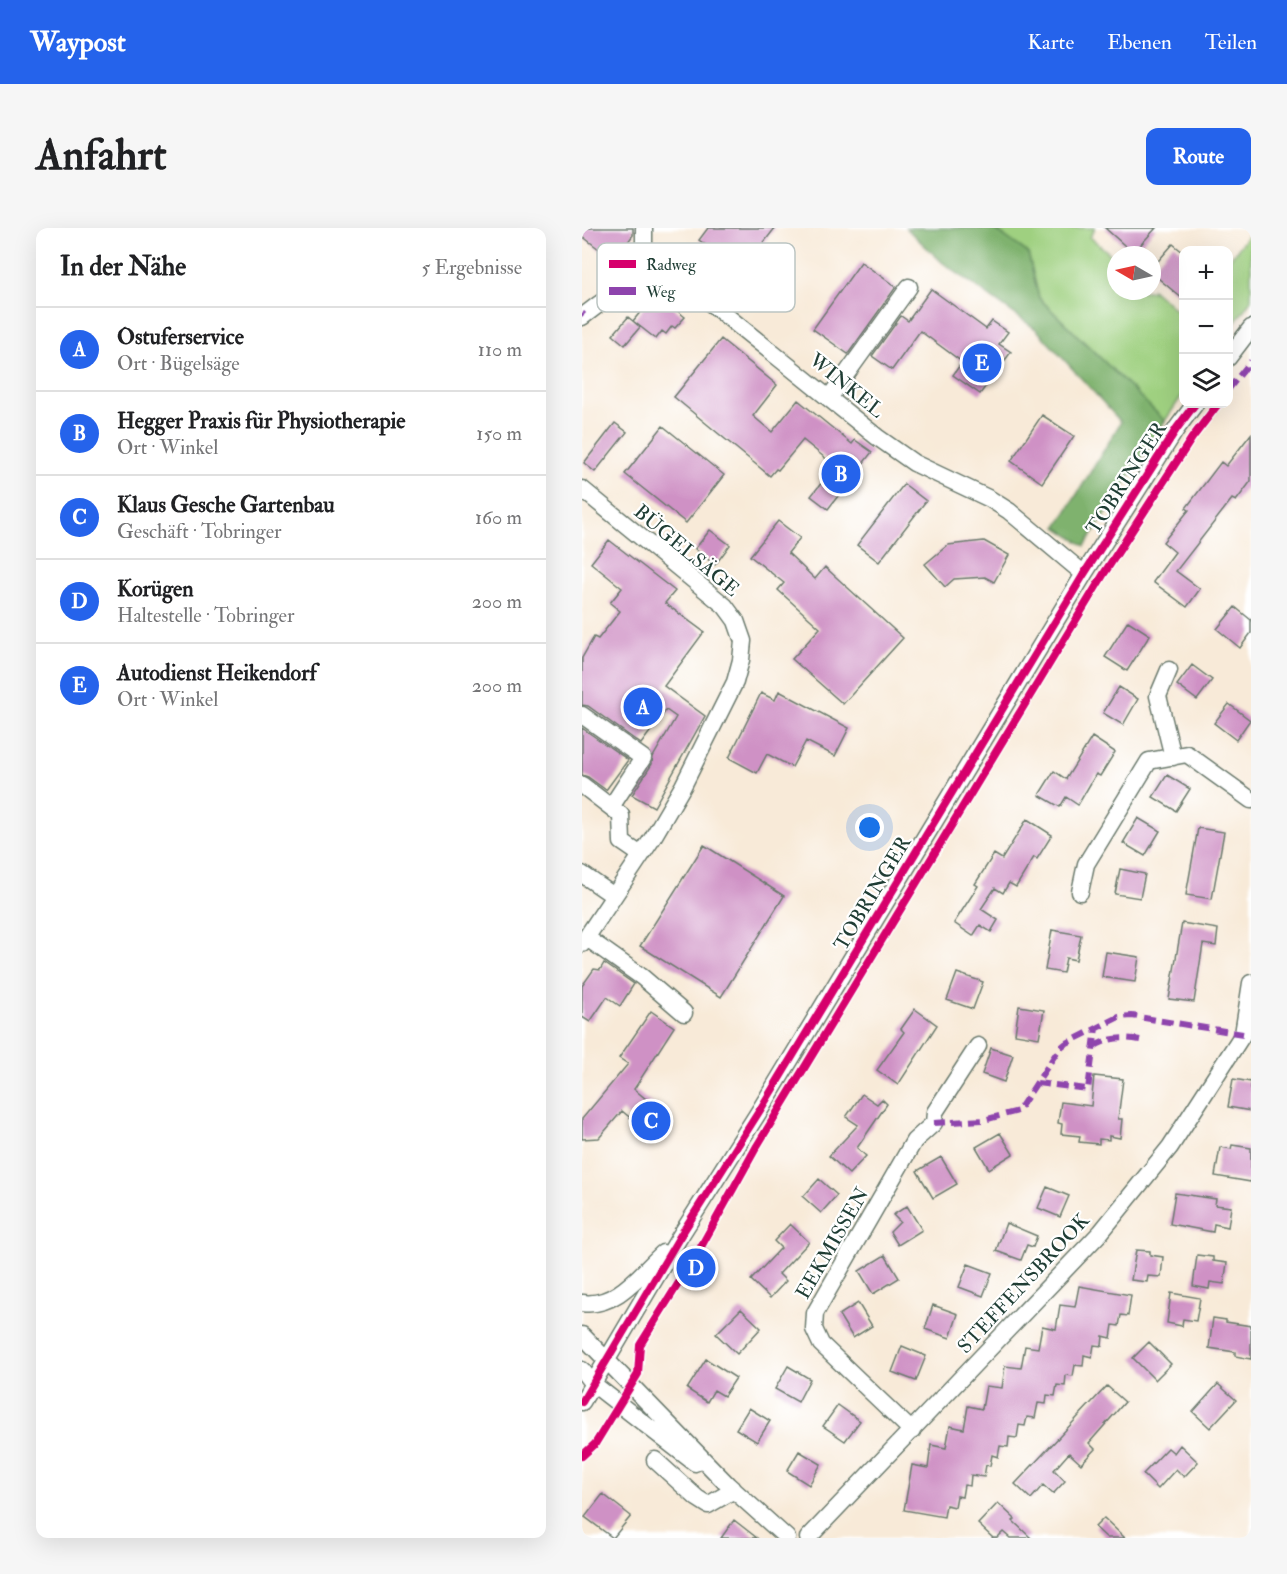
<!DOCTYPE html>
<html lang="de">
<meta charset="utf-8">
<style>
body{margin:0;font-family:"IM FELL Double Pica",serif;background:#f6f6f6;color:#202124}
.controls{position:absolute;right:18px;top:18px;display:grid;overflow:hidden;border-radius:12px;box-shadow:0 6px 24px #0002}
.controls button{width:54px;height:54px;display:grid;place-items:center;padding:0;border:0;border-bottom:2px solid #e0e0e0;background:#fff;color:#202124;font:30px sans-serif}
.compass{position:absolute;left:525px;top:18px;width:54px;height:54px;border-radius:50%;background:#fff;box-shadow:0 6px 24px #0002;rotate:279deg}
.you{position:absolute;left:288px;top:600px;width:21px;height:21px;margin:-15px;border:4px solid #fff;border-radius:50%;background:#1a73e8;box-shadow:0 0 0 9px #1a73e833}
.badge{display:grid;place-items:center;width:39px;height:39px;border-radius:50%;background:#2563eb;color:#fff;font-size:20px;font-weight:700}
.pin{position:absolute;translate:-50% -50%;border:3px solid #fff;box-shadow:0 2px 6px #0006}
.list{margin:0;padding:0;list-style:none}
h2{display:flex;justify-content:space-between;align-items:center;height:78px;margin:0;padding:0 24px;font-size:26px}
h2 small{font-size:20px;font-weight:400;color:#757577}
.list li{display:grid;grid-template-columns:39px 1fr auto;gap:18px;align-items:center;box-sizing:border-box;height:84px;padding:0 24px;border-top:2px solid #e0e0e0}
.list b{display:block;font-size:22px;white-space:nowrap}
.list p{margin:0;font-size:20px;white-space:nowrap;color:#757577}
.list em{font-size:20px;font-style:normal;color:#757577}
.icon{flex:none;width:33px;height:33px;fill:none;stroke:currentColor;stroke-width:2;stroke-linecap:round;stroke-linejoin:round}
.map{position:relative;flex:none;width:669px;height:1310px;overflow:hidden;border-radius:12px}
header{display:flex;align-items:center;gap:36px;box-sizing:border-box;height:84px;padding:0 30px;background:#2563eb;color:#fff}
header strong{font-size:28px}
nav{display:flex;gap:33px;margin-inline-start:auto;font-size:21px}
.intro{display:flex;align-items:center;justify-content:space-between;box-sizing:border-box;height:144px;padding:0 36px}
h1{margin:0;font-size:42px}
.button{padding:15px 27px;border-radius:12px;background:#2563eb;color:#fff;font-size:21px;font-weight:700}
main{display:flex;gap:36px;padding:0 36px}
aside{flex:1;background:#fff;border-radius:12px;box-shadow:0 6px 24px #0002}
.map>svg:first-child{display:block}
.green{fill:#9fd080;stroke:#5f865a;stroke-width:1.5}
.forest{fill:#7fb26e;stroke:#4f7851;stroke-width:1.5}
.building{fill:#cf91c5}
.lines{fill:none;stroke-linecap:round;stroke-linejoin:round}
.minor-casing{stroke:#6b7a6d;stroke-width:19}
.minor{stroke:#fff;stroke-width:16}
.quiet{stroke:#8e44ad;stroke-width:6;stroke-dasharray:12 6;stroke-linecap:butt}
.cycleway-casing{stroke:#fff;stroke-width:11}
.cycleway{stroke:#d6006c;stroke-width:8}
.labels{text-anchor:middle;stroke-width:4.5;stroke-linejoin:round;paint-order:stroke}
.street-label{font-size:20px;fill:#1f3d34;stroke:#fff}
.key{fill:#fff;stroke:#bcc5c2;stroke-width:1.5}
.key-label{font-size:16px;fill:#1f3d34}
</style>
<header>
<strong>Waypost</strong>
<nav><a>Karte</a><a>Ebenen</a><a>Teilen</a></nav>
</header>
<div class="intro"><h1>Anfahrt</h1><a class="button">Route</a></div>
<main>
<aside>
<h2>In der Nähe<small>5 Ergebnisse</small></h2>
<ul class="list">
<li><span class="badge">A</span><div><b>Ostuferservice</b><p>Ort · Bügelsäge</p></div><em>110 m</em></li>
<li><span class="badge">B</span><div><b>Hegger Praxis für Physiotherapie</b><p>Ort · Winkel</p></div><em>150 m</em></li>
<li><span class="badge">C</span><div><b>Klaus Gesche Gartenbau</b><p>Geschäft · Tobringer</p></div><em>160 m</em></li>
<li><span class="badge">D</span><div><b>Korügen</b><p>Haltestelle · Tobringer</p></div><em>200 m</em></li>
<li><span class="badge">E</span><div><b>Autodienst Heikendorf</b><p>Ort · Winkel</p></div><em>200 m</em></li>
</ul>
</aside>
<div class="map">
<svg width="669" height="1310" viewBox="0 0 669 1310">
<rect width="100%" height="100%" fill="#fff"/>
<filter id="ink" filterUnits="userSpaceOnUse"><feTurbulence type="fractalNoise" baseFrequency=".0167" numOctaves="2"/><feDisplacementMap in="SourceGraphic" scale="12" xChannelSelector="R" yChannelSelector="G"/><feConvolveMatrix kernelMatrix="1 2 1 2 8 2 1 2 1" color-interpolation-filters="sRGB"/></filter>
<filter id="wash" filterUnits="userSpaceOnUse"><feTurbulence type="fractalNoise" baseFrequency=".008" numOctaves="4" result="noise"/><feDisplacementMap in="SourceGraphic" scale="24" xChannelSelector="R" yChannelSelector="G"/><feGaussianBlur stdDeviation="1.35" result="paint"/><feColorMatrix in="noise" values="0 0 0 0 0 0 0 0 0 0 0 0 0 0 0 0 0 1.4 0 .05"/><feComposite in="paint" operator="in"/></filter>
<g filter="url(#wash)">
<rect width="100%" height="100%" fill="#f8ead8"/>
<path class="green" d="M411,0H513L508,9L534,31V63H570V61L601,88V166L583,193L457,70L446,25Z
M667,6L669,8V72L647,103V32Z"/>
<path class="forest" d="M324,0H411L446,25L457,70L583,193L503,318L475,299L539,194L455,102L361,35Z"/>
<g id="blocks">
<path class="building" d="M0,0H51V7L40,22L34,17L26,28L0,8Z
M126,0H193L159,44L117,12Z
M523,0H574L551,25Z
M591,16L602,25V72L570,45V40Z
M279,34L314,59L266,126L231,101Z
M349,61L404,101L410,93L426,104L417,116L429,124L398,166L371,147L380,134L338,103L310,142L290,128L319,88L326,93Z
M78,69L103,89L93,100L90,98L84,106L80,103L74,111L51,93L69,71L74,75Z
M46,89L58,99L43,117L31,107Z
M139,111L195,157L171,188L190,204L216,172L270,216L273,212L290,224L246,281L229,268L253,238L221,212L196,242L194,241L188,248L92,169Z
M460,187L492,208L460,255L429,233Z
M33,195L45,204L13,244L2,235Z
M81,198L142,247L104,295L43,246Z
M669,206V253L654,273L650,271L594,343L618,361L605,379L571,354L593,324L581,314L607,282L604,280L639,234L644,238Z
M322,256L344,273L297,334L275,317Z
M196,293L218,310L206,325L233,351L243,339L321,410L261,476L210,431L238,400L196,362L202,355L168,328Z
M128,302L148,317L133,337L113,321Z
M27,312L93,363L83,375L122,404L82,458L123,488L72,579L50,567L70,536L71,529L94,489L84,482L59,516L6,478L0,477V430L12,409L16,411L38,383L28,375L40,360L9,335Z
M402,313L427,327L412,354L403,349L372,351L363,359L343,336L366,317Z
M653,379L669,392V405L658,420L635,401Z
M546,393L568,407L545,443L523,429Z
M610,437L630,452L615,472L595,457Z
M537,459L556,471L541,497L521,485Z
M197,463L267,500L253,528L224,513L210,539L185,526L175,545L147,530L179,465L193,472Z
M647,476L668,492L654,512L632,495Z
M0,500L46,532L24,562L6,549L0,547Z
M510,509L533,524L518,548L514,546L496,577L484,569L478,579L457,567L472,543L484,551Z
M585,547L608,561L594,583L571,569Z
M556,590L578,603L563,628L541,615Z
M445,591L470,607L455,631L452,629L434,659L427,655L421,665L413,660L399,681L416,692L409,704L398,697L391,708L372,695L396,658L393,656L412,626L420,631Z
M616,600L642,604L630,671L604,667Z
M122,617L202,668L139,769L58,718Z
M538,641L563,646L558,670L533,666Z
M600,695L636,701L634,718L621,716L612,774L587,771Z
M470,702L499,707L494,732L484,730L481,745L463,742Z
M524,724L557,729L553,754L520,749Z
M22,735L52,756L38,778L25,769L8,794L0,789V758L12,741L18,742Z
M375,745L401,754L391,781L365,772Z
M437,778L462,782L457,810L433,806Z
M333,781L355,797L316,857L295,842L322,804L319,801Z
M69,783L92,799L52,861L88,891L78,903L74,899L68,906L40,883L17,910L0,911V891L46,836L37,830Z
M409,820L431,827L422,854L400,846Z
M512,848L541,851L536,891H540L538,910L527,908V912L517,911V916L497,914L498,908L479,906L480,896L476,895L479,874L509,878Z
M651,851L669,854V883L646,879Z
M280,866L295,876L300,871L305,876L275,920L284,928L267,946L247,928L276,897L264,889Z
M418,905L431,926L407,941L394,919Z
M650,917L669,920V954L633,948L638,919L649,921Z
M359,929L375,956L351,970L335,943Z
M237,951L255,967L239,985L221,969Z
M465,959L487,968L478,989L456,980Z
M593,965L634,971L633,977L649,979L646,999L632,996L631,1004L588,996Z
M325,978L340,1002L316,1017L308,1004L318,994L311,987Z
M424,995L455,1008L451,1019L445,1017L439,1032L414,1023Z
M208,996L227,1014L197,1046L204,1053L188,1070L169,1052L199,1020L192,1013Z
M554,1022L568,1023V1027L581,1029L579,1049L566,1048L565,1054L549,1052Z
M303,1027L317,1050L291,1066L277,1043Z
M615,1027L631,1029V1033L645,1035L642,1056L628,1054L627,1061L611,1058Z
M386,1036L410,1045L401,1068L377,1059Z
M497,1058L549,1067L546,1088L539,1087L537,1098L531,1097L529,1110L521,1108L520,1118L512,1117L510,1129L502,1127L501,1138L493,1137L491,1148L484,1147L483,1158L475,1157L473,1168L465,1167L464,1176L456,1175L453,1190L445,1189L443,1198L437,1197L435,1210L427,1209L426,1219L418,1218L416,1229L410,1227L408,1238L404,1237L402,1249L389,1247L388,1258L382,1257L380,1269L375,1268L373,1279L364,1277L362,1289L322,1282L330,1237L346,1240L349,1217L364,1220L368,1198L382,1201L386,1178L400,1181L404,1158L420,1160L423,1138L439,1140L443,1118L456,1120L460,1098L474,1101L478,1077L493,1079Z
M589,1065L618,1070L614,1093L601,1091L600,1098L585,1095Z
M276,1075L290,1098L271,1110L257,1087Z
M351,1077L376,1086L368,1110L343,1101Z
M159,1081L179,1100L155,1126L134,1106Z
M631,1090L644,1092V1094L669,1098V1131L653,1128V1124L627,1120Z
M567,1114L589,1136L573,1152L551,1130Z
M320,1118L344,1128L334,1153L310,1144Z
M124,1131L154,1150L142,1168L132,1162L125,1174L105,1161Z
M206,1138L228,1151L216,1174L193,1161Z
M636,1156L654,1172L628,1200L611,1184Z
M525,1158L543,1174L507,1215L513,1221L499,1236L487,1225L472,1242L483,1253L471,1266L461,1257L449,1271L433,1256Z
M256,1177L278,1193L263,1213L241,1198Z
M167,1180L188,1193L175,1214L154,1201Z
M598,1217L616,1234L602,1249L594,1241L576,1261L561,1246L586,1220L592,1225Z
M217,1223L239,1236L227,1257L205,1243Z
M21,1266L49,1288L31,1310L3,1289Z
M416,1275L433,1291L431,1293L449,1310H428L421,1304L415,1310H411L396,1296Z
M522,1290L543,1310H525L513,1299Z
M152,1292L175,1310H139Z"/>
</g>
</g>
<g filter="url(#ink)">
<use href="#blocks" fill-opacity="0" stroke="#6b7a6d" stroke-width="1.5"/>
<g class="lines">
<defs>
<path id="minor" d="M62,50V0
M0,89C15,77 52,50 69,48C82,46 95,52 106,57L295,209L332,235L408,271L427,283L502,346
M646,130L669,100
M247,170L327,59
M0,261L143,378L154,393L161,413L159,432L153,454L101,558L70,611L0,716
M587,442L576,468L591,529
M0,487L61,530L29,579
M0,557L39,587L40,614L59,627
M0,646L32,668
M498,664L504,636L567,533L605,526L669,572
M5,710L60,749L102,785
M0,1075C34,1080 58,1046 81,1025
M0,1107L146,1257L205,1310
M0,1142L10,1155L113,1235
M0,1174L97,1010L178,882L502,346L595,200L613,176
M330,1203L239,1116L232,1101L233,1085L332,913L352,895L353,884L396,818
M73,1232L115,1270L126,1277L152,1262
M226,1310L519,1004L588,919L661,806L669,755"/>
</defs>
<use href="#minor" class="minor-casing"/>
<use href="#minor" class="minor"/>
<path class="quiet" d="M0,85L2,87
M646,162L669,133
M512,819C526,809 542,809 558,812
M455,855L506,861L514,800
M352,895L402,892L436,883L477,821L483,816L537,789L550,788L661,806"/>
<defs>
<path id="cycleway" d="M0,1174L97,1010L178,882L502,346L595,200L613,176
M0,1228L13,1216L56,1146L58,1117L116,1024L175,918L523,344L610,210L636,176"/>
</defs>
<use href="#cycleway" class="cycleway-casing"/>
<use href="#cycleway" class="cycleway"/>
</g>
</g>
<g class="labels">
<g class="street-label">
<text transform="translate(265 157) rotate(39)" y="7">WINKEL</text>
<text transform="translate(544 250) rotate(-57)" y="7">TOBRINGER</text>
<text transform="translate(105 322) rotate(40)" y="7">BÜGELSÄGE</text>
<text transform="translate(290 665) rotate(-59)" y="7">TOBRINGER</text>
<text transform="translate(250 1015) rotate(-60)" y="7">EEKMISSEN</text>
<text transform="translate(441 1055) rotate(-47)" y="7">STEFFENSBROOK</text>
</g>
</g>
<rect x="15" y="15" width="198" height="69" rx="9" class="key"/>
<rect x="27" y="32" width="27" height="8" fill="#d6006c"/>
<rect x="27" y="59" width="27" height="8" fill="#8e44ad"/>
<g class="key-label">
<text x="64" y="42">Radweg</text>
<text x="64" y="69">Weg</text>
</g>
</svg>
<div class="controls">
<button>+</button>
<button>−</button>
<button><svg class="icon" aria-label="layers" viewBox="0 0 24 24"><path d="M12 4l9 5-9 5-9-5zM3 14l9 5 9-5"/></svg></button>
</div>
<svg class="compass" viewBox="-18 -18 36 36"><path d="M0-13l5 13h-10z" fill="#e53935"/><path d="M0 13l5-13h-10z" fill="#757577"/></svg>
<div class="you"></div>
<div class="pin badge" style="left:61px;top:479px">A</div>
<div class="pin badge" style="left:259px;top:246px">B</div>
<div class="pin badge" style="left:69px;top:893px">C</div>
<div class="pin badge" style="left:114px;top:1040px">D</div>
<div class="pin badge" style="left:400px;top:135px">E</div>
</div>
</main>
